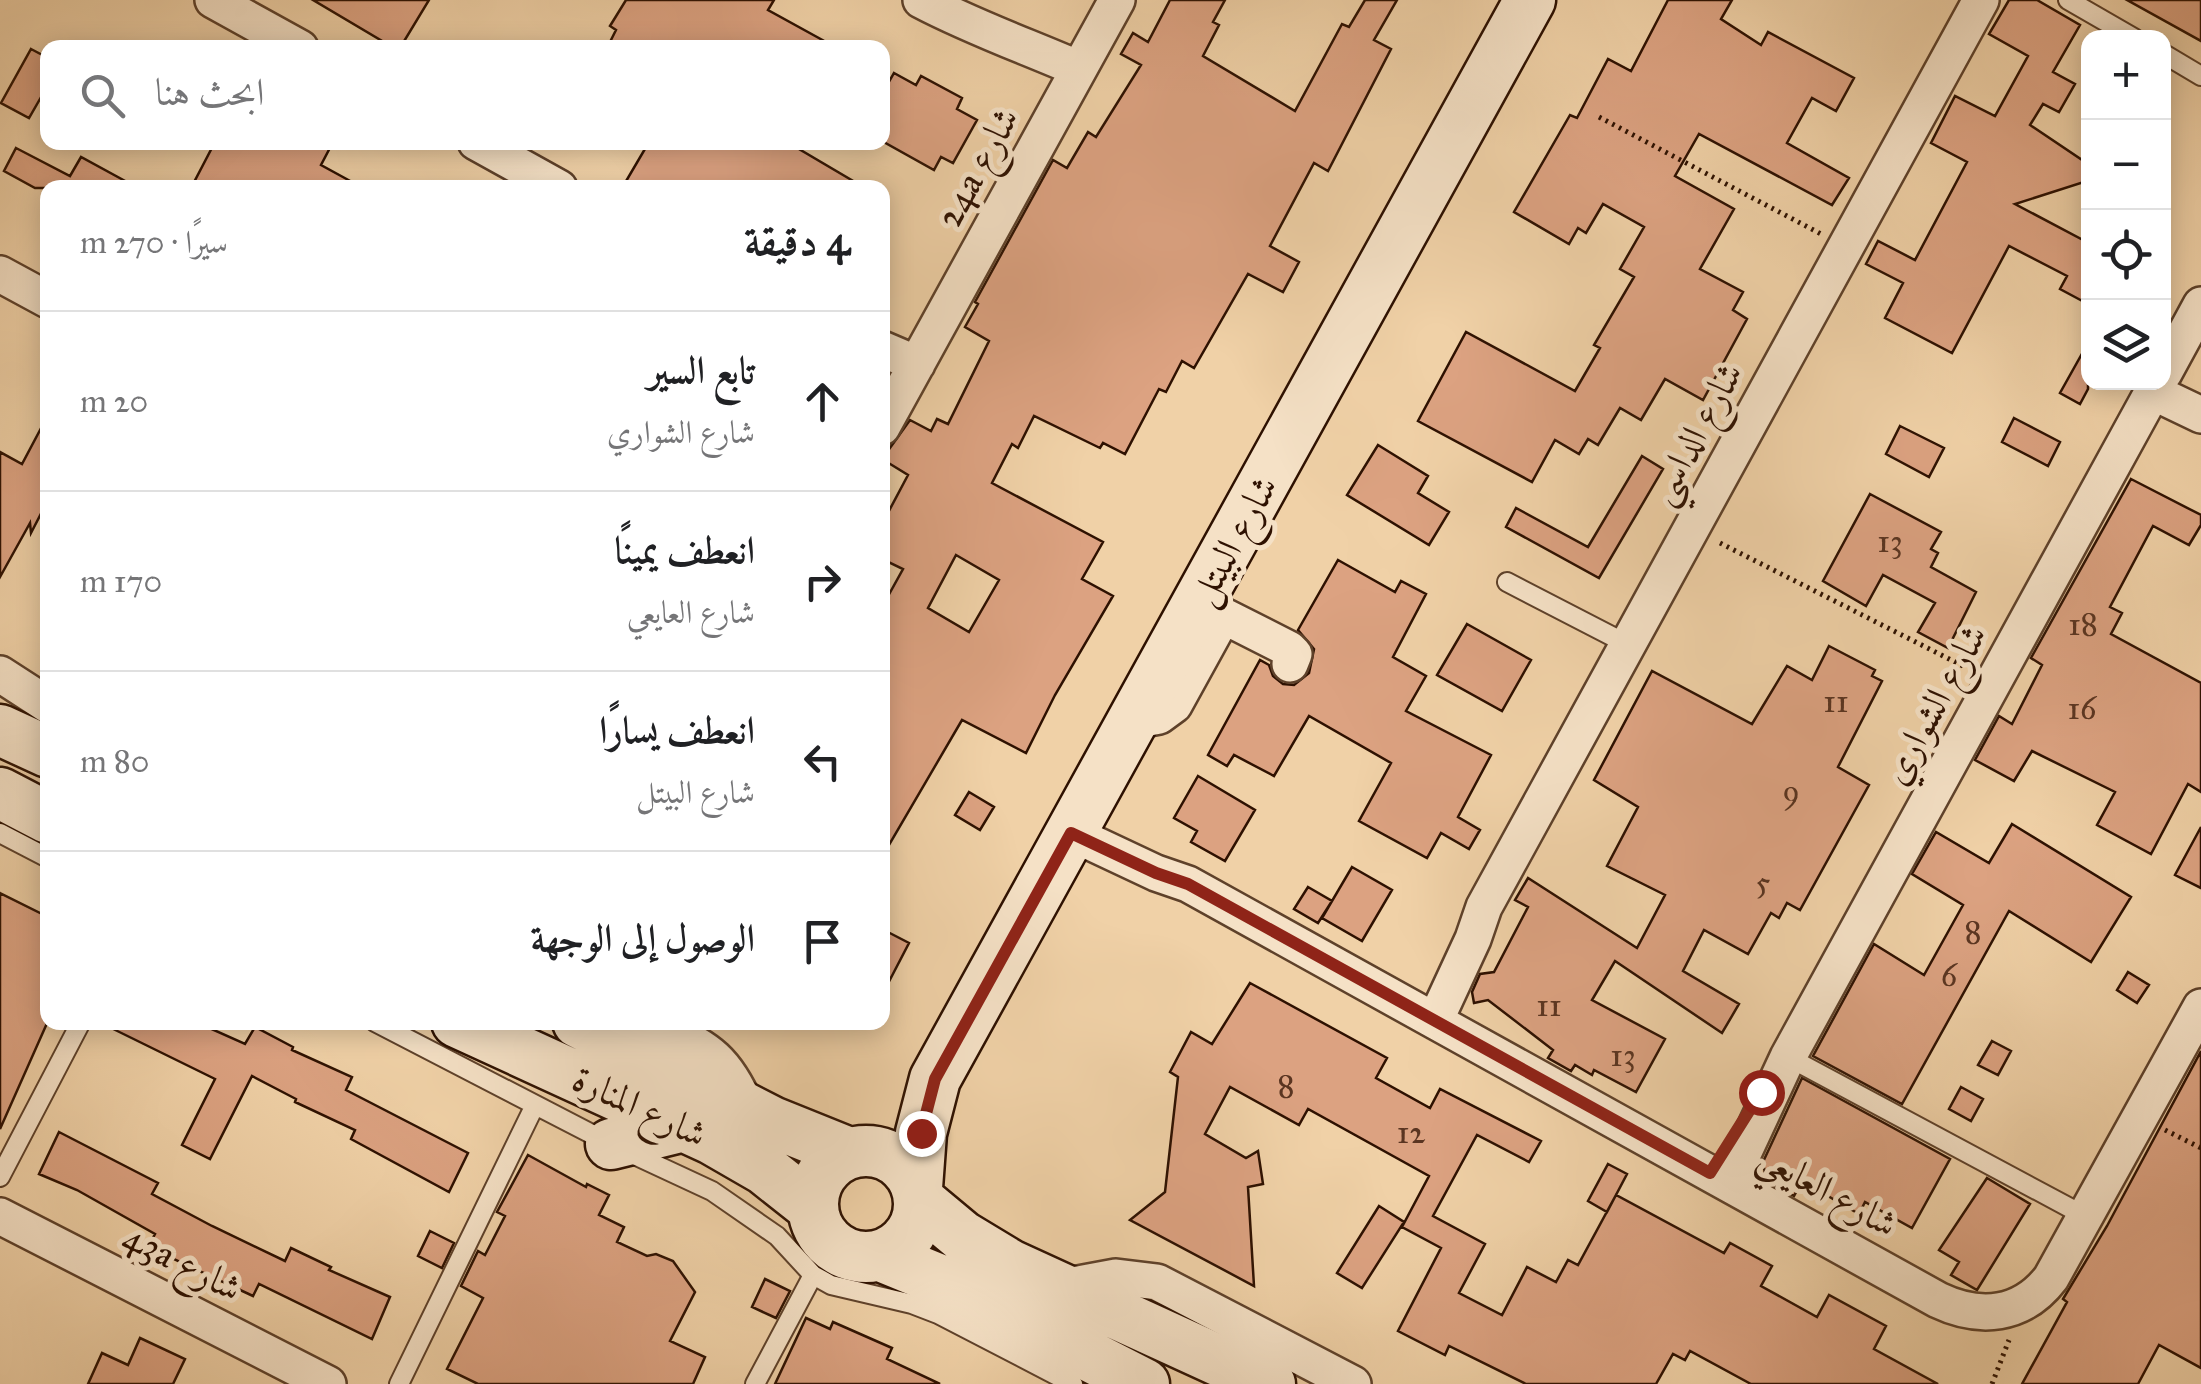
<!DOCTYPE html>
<html lang="ar">
<meta charset="utf-8">
<style>
body{margin:0;font-family:"IM FELL Great Primer",Amiri,serif;background:#f6f6f6;color:#202124;direction:rtl}
.controls{position:absolute;right:30px;top:30px;display:grid;overflow:hidden;border-radius:20px;box-shadow:0 5px 25px #0003}
.controls button{width:90px;height:90px;display:grid;place-items:center;padding:0;border:0;border-bottom:2px solid #e0e0e0;background:#fff;color:#202124;font:50px sans-serif}
.stop{position:absolute;width:30px;height:30px;margin:-22px;border:8px solid #8f2418;border-radius:50%;background:#fff}
.stop.end{background:#8f2418;border-color:#fff;box-shadow:0 2px 10px #0008}
.list{margin:0;padding:0;list-style:none}
h2{display:flex;justify-content:space-between;align-items:center;height:130px;margin:0;padding:0 40px;font-size:42px}
h2 small{font-size:32px;font-weight:400;color:#757577}
.list li{display:grid;grid-template-columns:65px 1fr auto;gap:30px;align-items:center;box-sizing:border-box;height:180px;padding:0 40px;border-top:2px solid #e0e0e0}
.list b{display:block;font-size:38px;white-space:nowrap}
.list p{margin:0;font-size:32px;white-space:nowrap;color:#757577}
.list em{font-size:32px;font-style:normal;color:#757577}
.icon{flex:none;width:55px;height:55px;fill:none;stroke:currentColor;stroke-width:2;stroke-linecap:round;stroke-linejoin:round}
.map{position:relative;flex:none;width:2201px;height:1384px;overflow:hidden;direction:ltr}
.search{position:absolute;background:#fff;box-shadow:0 5px 25px #0003;left:40px;top:40px;width:850px;height:110px;display:flex;align-items:center;gap:25px;box-sizing:border-box;padding:0 35px;border-radius:20px;color:#757577;font-size:38px}
.panel{position:absolute;background:#fff;box-shadow:0 5px 25px #0003;left:40px;top:180px;width:850px;height:850px;border-radius:20px;direction:rtl}
.map>svg:first-child{display:block}
.building{fill:#dca281;stroke:#2e1101;stroke-width:2.5;fill-rule:evenodd}
.lines{fill:none;stroke-linecap:round;stroke-linejoin:round}
.lane-casing{stroke:#5e412a;stroke-width:22}
.street-casing{stroke:#5e412a;stroke-width:40}
.secondary-casing{stroke:#2e1101;stroke-width:55}
.path{stroke:#2e1101;stroke-width:5;stroke-dasharray:2.5 5;stroke-linecap:butt}
.lane{stroke:#f5e1c6;stroke-width:18}
.street{stroke:#f5e1c6;stroke-width:35}
.secondary{stroke:#f5e1c6;stroke-width:50}
.route{stroke:#8f2418;stroke-width:12}
.labels{text-anchor:middle;stroke-width:10;stroke-linejoin:round;paint-order:stroke}
.number-label{font-size:32px;fill:#5a3521}
.street-label{font-size:38px;fill:#2e1101;stroke:#f5e1c6}
</style>
<div class="map">
<svg width="2201" height="1384" viewBox="0 0 2201 1384">
<rect width="100%" height="100%" fill="#f0d1a7"/>
<filter id="stains"><feTurbulence type="fractalNoise" baseFrequency=".002" numOctaves="4"/><feColorMatrix values="0 0 0 0 .2 0 0 0 0 .09 0 0 0 0 .02 0 0 0 .5 -.17"/></filter>
<radialGradient id="worn" r=".72"><stop offset=".6" stop-color="#630" stop-opacity="0"/><stop offset="1" stop-color="#630" stop-opacity=".3"/></radialGradient>
<path class="building" d="M313,0H429L400,48H394Z
M626,0H774L768,10L837,48H607L616,30L610,26Z
M1170,0H1225L1213,22L1219,25L1203,56L1295,111L1342,24L1349,27L1365,0H1397L1374,40L1391,49L1328,171L1314,163L1270,246L1299,262L1283,292L1248,274L1194,368L1182,361L1166,392L1159,389L1125,454L1103,443L1100,448L1034,416L1018,448L1012,444L992,483L1103,542L1082,579L1113,596L1055,695L1026,753L962,720L882,857V607L903,569L882,559V524L908,475L882,459L910,420L931,431L937,419L948,424L989,341L965,327L978,304L975,302L1053,160L1067,168L1088,132L1096,137L1141,65L1121,54L1133,33L1148,42ZM956,555L999,580L969,632L928,608Z
M1668,0H1732L1721,19L1761,45L1768,32L1854,78L1836,111L1812,98L1787,143L1849,178L1832,205L1699,134L1675,176L1734,209L1700,269L1743,292L1733,310L1747,319L1703,400L1665,379L1641,420L1620,408L1598,445L1588,439L1579,454L1555,440L1532,482L1418,421L1466,332L1575,391L1600,348L1594,345L1634,277L1620,269L1644,227L1603,204L1586,233L1578,228L1569,244L1514,212L1570,115L1577,118L1608,59L1631,71Z
M2009,0H2037L2080,25L2053,72L2075,84L2059,112L2043,104L2030,125L2088,164V174L2084,182L2015,204L2085,241L2088,233V304L2060,289L2067,276L2009,246L1952,353L1885,318L1903,283L1866,264L1878,241L1915,260L1967,162L1931,143L1955,96L1995,116L2028,56L1989,34Z
M2127,0H2201V41Z
M31,49L48,58V85L29,118L1,103Z
M894,73L916,85L921,76L962,98L957,109L977,120L953,163L941,157L934,170L882,141V94Z
M215,142H333L321,165L363,188H191Z
M649,142H787L865,188H622Z
M16,148L70,176L81,157L138,188H35L4,171Z
M2088,343V389L2080,404L2060,393Z
M48,415V500L31,533L30,523L0,577V452L22,464Z
M2014,418L2060,442L2048,466L2002,442Z
M1900,426L1944,448L1929,477L1886,454Z
M1378,445L1428,476L1418,493L1449,512L1429,545L1347,495Z
M1642,456L1663,469L1599,578L1506,527L1516,508L1588,547Z
M2131,479L2201,515V525L2189,545L2153,526L2110,607L2122,613L2111,634L2201,683V792L2188,784L2151,854L2097,825L2115,792L2032,751L2014,781L1975,760L1999,716L2012,724L2042,665L2031,658Z
M1870,494L1941,532L1931,549L1938,553L1931,567L1976,592L1948,648L1918,632L1935,603L1883,575L1866,606L1823,581Z
M1338,560L1395,592L1401,581L1426,594L1393,657L1426,676L1406,711L1491,755L1458,817L1480,830L1469,849L1441,833L1427,858L1359,821L1391,763L1309,716L1274,776L1234,755L1227,766L1208,755L1260,660L1269,665L1273,676L1283,684L1294,685L1309,673L1314,649L1298,630Z
M1467,624L1531,660L1502,711L1437,675Z
M1829,646L1875,670L1872,676L1882,681L1838,767L1869,785L1800,910L1787,903L1779,918L1771,913L1748,954L1704,930L1683,971L1739,1004L1722,1033L1615,961L1592,1000L1665,1039L1636,1092L1594,1070L1592,1075L1575,1065L1571,1071L1548,1058L1553,1050L1488,1000L1474,1003L1472,992L1480,974L1494,972L1528,907L1515,900L1528,878L1637,948L1665,895L1607,866L1638,807L1594,780L1652,671L1752,724L1787,666L1812,680Z
M1198,776L1255,810L1225,861L1191,842L1197,831L1174,818Z
M969,792L994,807L980,830L955,815Z
M2012,824L2131,897L2091,962L2009,911L1902,1104L1813,1056L1874,944L1924,975L1963,905L1912,874L1936,832L1989,863Z
M2201,827V888L2175,875Z
M1352,867L1392,890L1362,941L1322,918Z
M1308,887L1332,901L1318,923L1294,909Z
M0,893L48,917V1021L0,1129Z
M882,929L909,943L882,995Z
M2128,972L2149,985L2137,1003L2117,990Z
M1250,983L1387,1058L1376,1078L1430,1108L1440,1089L1541,1141L1529,1162L1477,1135L1433,1216L1485,1244L1459,1293L1502,1315L1527,1267L1556,1282L1568,1260L1578,1265L1616,1195L1724,1253L1730,1243L1772,1266L1761,1286L1817,1317L1829,1295L1886,1326L1874,1349L1938,1384H1751L1690,1351L1685,1360L1673,1354L1656,1384H1526L1449,1346L1445,1355L1398,1331L1441,1248L1402,1227L1429,1176L1308,1109L1299,1125L1230,1087L1205,1134L1246,1158L1258,1151L1263,1184L1248,1187L1254,1286L1130,1220L1165,1192L1178,1077L1170,1072L1191,1032L1212,1044Z
M99,1022H196L245,1044L255,1027L293,1047L292,1050L352,1077L346,1090L468,1153L449,1192L351,1139L355,1130L295,1102L296,1099L252,1076L210,1159L182,1145L215,1079Z
M1992,1041L2011,1051L1998,1075L1978,1065Z
M2201,1051V1368L2159,1345L2138,1384H2022L2067,1302L2063,1299L2107,1226Z
M1802,1078L1950,1159L1912,1228L1865,1202L1859,1214L1802,1181L1794,1196L1766,1180L1763,1162Z
M1961,1087L1983,1099L1971,1121L1949,1109Z
M59,1132L158,1183L152,1194L212,1226L285,1261L291,1248L331,1267L329,1270L390,1297L372,1339L259,1284L253,1296L148,1247L155,1234L77,1190L39,1174Z
M528,1155L586,1187L587,1184L609,1195L599,1215L624,1227L617,1242L647,1256L656,1254L673,1261L695,1292L670,1341L705,1357L693,1384H478L447,1369L483,1298L461,1286L478,1251L485,1255L505,1216L497,1212Z
M1608,1164L1627,1174L1607,1212L1588,1201Z
M1987,1178L2030,1204L1977,1290L1951,1275L1959,1262L1939,1250Z
M1379,1206L1404,1222L1362,1288L1337,1273Z
M430,1231L454,1243L442,1268L418,1256Z
M765,1279L790,1291L776,1318L752,1307Z
M806,1318L830,1329L833,1322L892,1348L887,1359L940,1384H775Z
M140,1338L185,1359L173,1384H88L102,1353L128,1365Z"/>
<g class="lines">
<defs>
<path id="lane" d="M2068,0L2134,38
M2164,54L2201,76
M1507,582L1627,644
M0,833L48,858
M375,1022L611,1144L712,1191L777,1236L813,1275L831,1285L912,1304L938,1314L1073,1384
M1788,1057L2085,1216
M0,1177L81,1022
M399,1384L535,1105
M755,1384L813,1275"/>
<path id="street" d="M213,0L300,48
M921,0C972,27 1026,46 1079,69
M476,142L559,188
M0,274L48,300
M882,349L917,364
M2164,373L2201,305
M2153,392L2201,415
M882,427L1117,0
M1204,606L1289,649L1294,654L1290,664
M0,674L48,705
M1133,721L1159,716L1174,705L1223,616
M1071,833L1156,873L1188,884L1938,1300C1980,1320 2022,1316 2051,1278L2201,1007
M1435,1021L1473,939L1484,907L1981,0
M653,1022C705,1049 723,1053 747,1109
M1729,1184L1788,1057L2158,382
M0,1216L328,1384
M1057,1288L1116,1277L1157,1282L1353,1384"/>
<path id="secondary" d="M0,730L48,752
M0,793L48,818
M457,1022L712,1139L764,1169L812,1207
M578,1022L772,1122L849,1153
M611,1144L684,1126
M813 1204a53 53 0 1 1 106 0a53 53 0 1 1-106 0Z
M917,1188L921,1133L935,1079L1530,0
M920,1201L962,1236L1010,1265L1270,1384
M881,1256L947,1283L1144,1384"/>
</defs>
<use href="#lane" class="lane-casing"/>
<use href="#street" class="street-casing"/>
<use href="#secondary" class="secondary-casing"/>
<path class="path" d="M1599,117L1821,234
M1720,543L1965,667
M2165,1130L2201,1148
M1992,1384L2009,1340"/>
<use href="#lane" class="lane"/>
<use href="#street" class="street"/>
<use href="#secondary" class="secondary"/>
</g>
<g class="lines">
<path class="route" d="M921,1133L935,1079L1071,833L1156,873L1188,884L1710,1173L1761,1092"/>
</g>
<g class="labels">
<g class="number-label">
<text x="1890" y="552">13</text>
<text x="2083" y="635">18</text>
<text x="1836" y="712">11</text>
<text x="2082" y="719">16</text>
<text x="1791" y="802">9</text>
<text x="1763" y="893">5</text>
<text x="1973" y="943">8</text>
<text x="1949" y="986">6</text>
<text x="1549" y="1016">11</text>
<text x="1623" y="1066">13</text>
<text x="1286" y="1097">8</text>
<text x="1411" y="1143">12</text>
</g>
<g class="street-label">
<text transform="translate(977 167) rotate(-61)" y="13">24a شارع</text>
<text transform="translate(1695 433) rotate(-61)" y="13">شارع الداسي</text>
<text transform="translate(1233 540) rotate(-61)" y="13">شارع البيتل</text>
<text transform="translate(1934 704) rotate(-61)" y="13">شارع الشواري</text>
<text transform="translate(640 1106) rotate(25)" y="13">شارع المنارة</text>
<text transform="translate(1828 1190) rotate(29)" y="13">شارع العايعي</text>
<text transform="translate(183 1262) rotate(27)" y="13">43a شارع</text>
</g>
</g>
<rect width="100%" height="100%" filter="url(#stains)"/>
<rect width="100%" height="100%" fill="url(#worn)"/>
</svg>
<div class="controls">
<button>+</button>
<button>−</button>
<button><svg class="icon" aria-label="locate" viewBox="0 0 24 24"><circle cx="12" cy="12" r="6"/><path d="M12 2v4M12 18v4M2 12h4M18 12h4"/></svg></button>
<button><svg class="icon" aria-label="layers" viewBox="0 0 24 24"><path d="M12 4l9 5-9 5-9-5zM3 14l9 5 9-5"/></svg></button>
</div>
<div class="stop" style="left:1761px;top:1092px"></div>
<div class="stop end" style="left:921px;top:1133px"></div>
<div class="search"><svg class="icon" aria-label="search" viewBox="0 0 24 24"><circle cx="10" cy="10" r="6"/><path d="M15 15l6 6"/></svg>ابحث هنا</div>
<section class="panel">
<h2>4 دقيقة<small>سيرًا · 270 m</small></h2>
<ul class="list">
<li><svg class="icon" aria-label="ahead" viewBox="0 0 24 24"><path d="M12 20V5M6 11l6-6 6 6"/></svg><div><b>تابع السير</b><p>شارع الشواري</p></div><em>20 m</em></li>
<li><svg class="icon" aria-label="right" viewBox="0 0 24 24"><path d="M7 20v-9h11M14 6l5 5-5 5"/></svg><div><b>انعطف يمينًا</b><p>شارع العايعي</p></div><em>170 m</em></li>
<li><svg class="icon" aria-label="left" viewBox="0 0 24 24"><path d="M17 20v-9H6M10 6l-5 5 5 5"/></svg><div><b>انعطف يسارًا</b><p>شارع البيتل</p></div><em>80 m</em></li>
<li><svg class="icon" aria-label="arrive" viewBox="0 0 24 24"><path d="M6 21V4h12l-3 4 3 4H6"/></svg><div><b>الوصول إلى الوجهة</b></div></li>
</ul>
</section>
</div>
